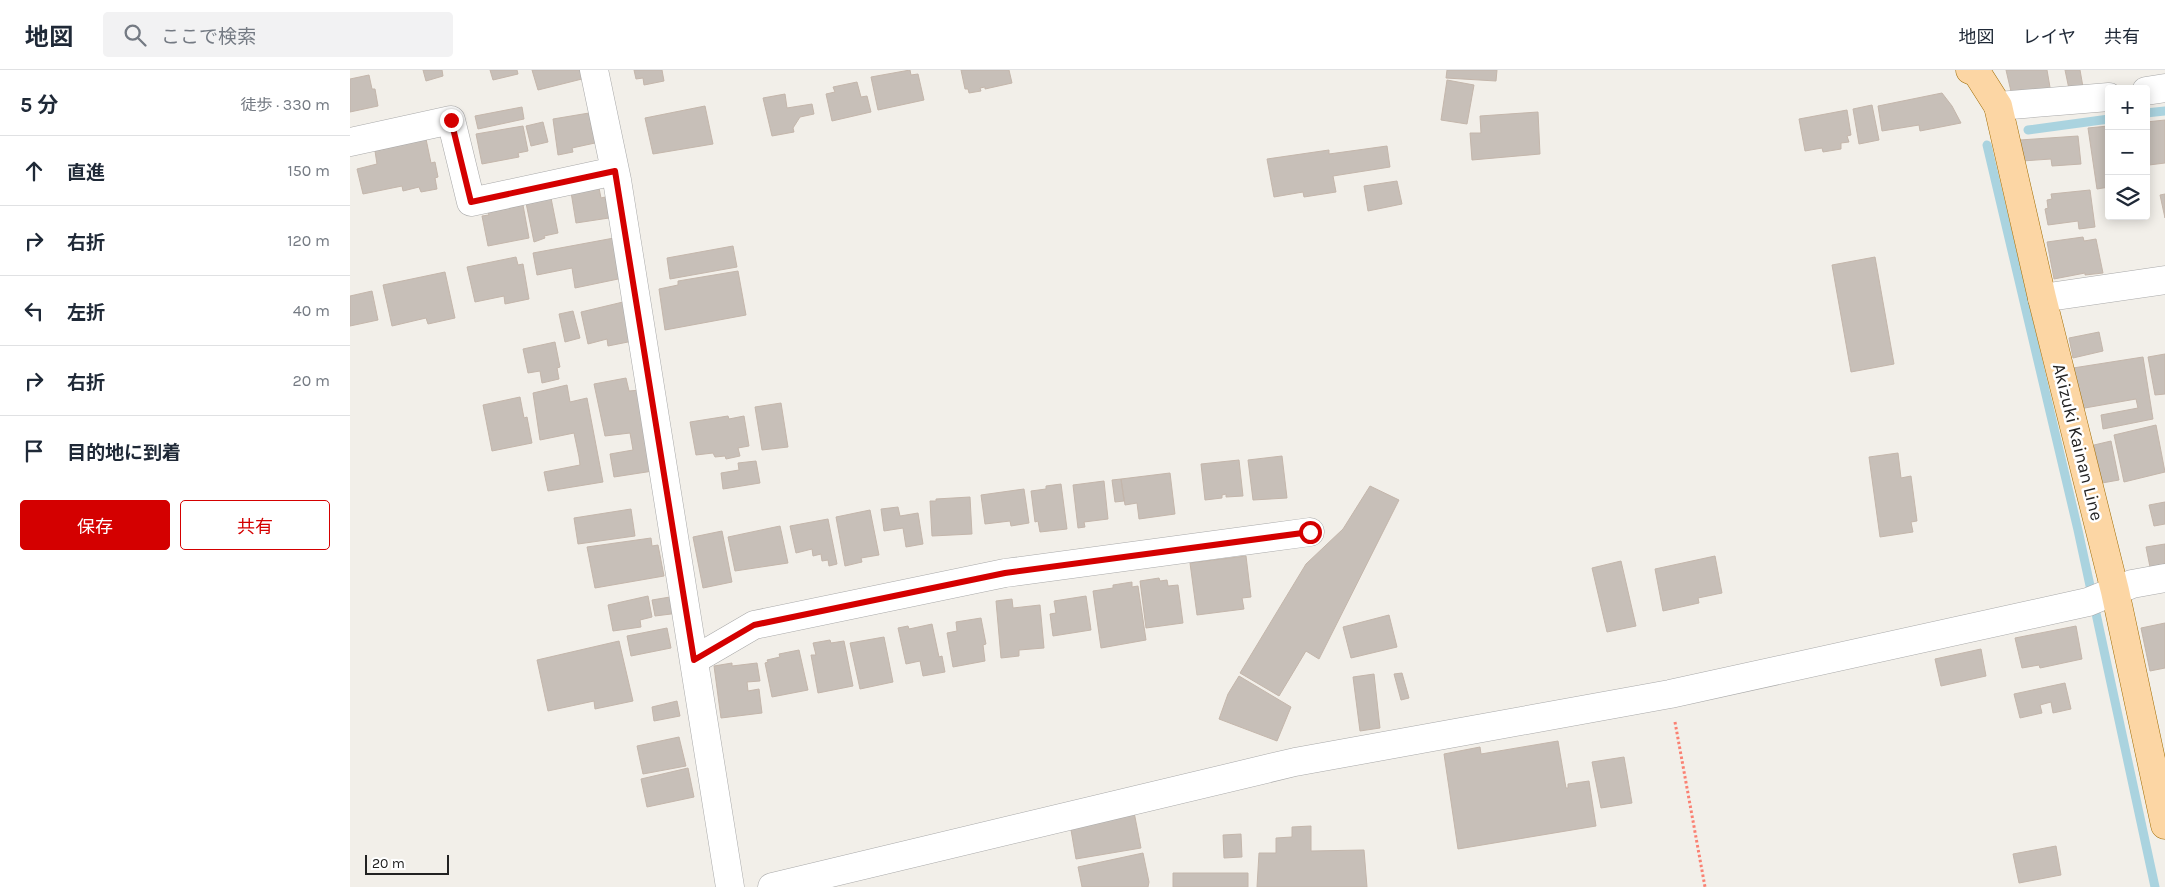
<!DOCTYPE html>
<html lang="ja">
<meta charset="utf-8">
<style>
body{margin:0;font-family:Karla,"Noto Sans JP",sans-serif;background:#f2f2f3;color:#1f2937}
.controls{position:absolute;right:15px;top:15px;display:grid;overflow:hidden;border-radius:5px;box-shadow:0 2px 12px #0003}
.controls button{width:45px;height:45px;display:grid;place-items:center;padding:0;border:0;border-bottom:1px solid #e0e1e3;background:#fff;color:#1f2937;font:25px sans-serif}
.scale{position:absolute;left:15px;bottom:12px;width:84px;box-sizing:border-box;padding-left:5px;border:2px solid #222;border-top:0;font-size:14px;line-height:18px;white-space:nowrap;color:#222;-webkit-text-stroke:4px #fff;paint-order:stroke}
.stop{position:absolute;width:15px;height:15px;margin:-11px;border:4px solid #d40000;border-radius:50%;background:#fff}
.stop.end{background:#d40000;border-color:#fff;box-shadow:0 1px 5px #0008}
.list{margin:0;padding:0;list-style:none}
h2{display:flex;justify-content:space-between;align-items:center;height:65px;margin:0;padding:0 20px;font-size:21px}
h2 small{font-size:16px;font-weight:400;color:#747a83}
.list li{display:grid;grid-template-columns:32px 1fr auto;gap:15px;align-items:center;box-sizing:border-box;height:70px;padding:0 20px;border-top:1px solid #e0e1e3}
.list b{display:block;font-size:19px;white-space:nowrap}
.list em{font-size:16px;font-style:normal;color:#747a83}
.actions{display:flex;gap:10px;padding:15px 20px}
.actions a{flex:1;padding:11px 0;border:1px solid #d40000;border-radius:5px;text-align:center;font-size:18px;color:#d40000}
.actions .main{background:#d40000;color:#fff}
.icon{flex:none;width:28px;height:28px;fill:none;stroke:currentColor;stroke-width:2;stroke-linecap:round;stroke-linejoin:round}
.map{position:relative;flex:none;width:1815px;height:817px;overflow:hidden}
header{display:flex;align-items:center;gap:30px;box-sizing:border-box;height:70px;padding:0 25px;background:#fff;border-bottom:1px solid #e0e1e3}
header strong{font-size:24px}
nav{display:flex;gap:28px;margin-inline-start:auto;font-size:18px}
.search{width:350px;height:45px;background:#f2f2f3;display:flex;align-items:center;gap:12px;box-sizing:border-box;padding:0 18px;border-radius:5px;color:#747a83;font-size:19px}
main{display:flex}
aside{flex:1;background:#fff}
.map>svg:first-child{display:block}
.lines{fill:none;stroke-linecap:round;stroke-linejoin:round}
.stream{stroke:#aad3df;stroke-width:9}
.building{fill:#c7bfb8;stroke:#c4b6ab}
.minor-casing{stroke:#a9a9a9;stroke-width:29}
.major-casing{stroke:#a06b00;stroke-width:29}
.path{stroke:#fa8072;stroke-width:3;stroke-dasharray:2.5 2.5;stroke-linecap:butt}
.minor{stroke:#fff;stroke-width:28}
.major{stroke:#fcd6a4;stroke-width:28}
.route{stroke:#d40000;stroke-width:6}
.labels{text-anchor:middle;stroke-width:5;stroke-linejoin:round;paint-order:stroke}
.street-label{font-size:18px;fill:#222;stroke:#fff}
</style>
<header>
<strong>地図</strong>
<div class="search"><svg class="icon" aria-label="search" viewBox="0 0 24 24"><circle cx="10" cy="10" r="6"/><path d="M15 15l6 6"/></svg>ここで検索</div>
<nav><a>地図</a><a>レイヤ</a><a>共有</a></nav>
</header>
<main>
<aside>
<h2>5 分<small>徒歩 · 330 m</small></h2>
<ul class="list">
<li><svg class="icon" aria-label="ahead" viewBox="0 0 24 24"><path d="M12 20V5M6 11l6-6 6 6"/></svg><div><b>直進</b></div><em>150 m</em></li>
<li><svg class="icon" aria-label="right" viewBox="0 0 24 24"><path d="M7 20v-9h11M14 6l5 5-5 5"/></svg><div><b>右折</b></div><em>120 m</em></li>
<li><svg class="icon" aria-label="left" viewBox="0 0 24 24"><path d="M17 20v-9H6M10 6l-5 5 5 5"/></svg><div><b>左折</b></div><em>40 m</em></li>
<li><svg class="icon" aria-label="right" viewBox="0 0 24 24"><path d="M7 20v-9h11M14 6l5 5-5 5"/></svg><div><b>右折</b></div><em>20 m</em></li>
<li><svg class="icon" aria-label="arrive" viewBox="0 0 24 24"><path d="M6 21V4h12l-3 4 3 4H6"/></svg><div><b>目的地に到着</b></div></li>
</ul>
<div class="actions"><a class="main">保存</a><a>共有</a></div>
</aside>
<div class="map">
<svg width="1815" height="817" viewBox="0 0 1815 817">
<rect width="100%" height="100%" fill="#f2efe9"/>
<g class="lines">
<path class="stream" d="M1796,43L1815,41
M1678,60L1759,49
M1637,75L1728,460L1805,817"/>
</g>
<path class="building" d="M73,0H92L93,6L76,11Z
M140,0H167L168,4L143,10Z
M182,0H234L236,8L188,20Z
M284,0H312L314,11L294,15L293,8L286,9Z
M560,0L561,5L568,4L574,30L528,40L521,7Z
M611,0H659L662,13L635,19V17L630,18L631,21L619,23L618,19H615Z
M1097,0H1147L1146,11L1096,8Z
M1656,0H1697L1701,23L1663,30Z
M1715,0H1730L1733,17L1719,19Z
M19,5L22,19H25L28,36L0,42V9Z
M1097,10L1124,15L1117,54L1091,50Z
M507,12L511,27L517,26L521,42L482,51L476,24L485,22L483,17Z
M1592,23L1602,36L1611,53L1570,61L1569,55L1532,61L1528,36Z
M435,24L437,38L462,34L464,44L450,47L443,58L444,62L422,66L413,28Z
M1522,35L1529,70L1509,74L1503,39Z
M355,36L363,74L303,84L295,48Z
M172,37L174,49L128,59L125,46Z
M1497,40L1501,65L1497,66L1499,72L1491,73V79L1473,82L1472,78L1455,81L1449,49Z
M1188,42L1190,84L1122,90L1120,63H1131L1130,46Z
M239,43L245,73L222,78L223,82L208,85L203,49Z
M1815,50V93L1799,95L1796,74V52Z
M193,52L198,72L181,76L176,56Z
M173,56L178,81L168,83L169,87L132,94L126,64Z
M1758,56L1759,117L1747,119L1738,58Z
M1728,66L1731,94L1702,96L1701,89L1672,91L1670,70Z
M76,69L81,93L85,92L88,107L85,108L87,119L71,122L69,117L53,121L52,116L13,124L7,99L27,94L25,81Z
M1037,76L1040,97L983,106L986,122L954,127L953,122L924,127L917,89L979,80V84Z
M1047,111L1052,134L1018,141L1014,116Z
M249,118L251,128L255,127L259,148L226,153L221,122Z
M1740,120L1745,157L1729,159L1728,151L1698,155L1695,139L1698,138L1697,130L1702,129L1701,124Z
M1815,124V148L1810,125Z
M201,128L208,163L194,166L195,168L184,172L176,133Z
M173,135L179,168L138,176L132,146L139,145L138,143Z
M1733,167L1734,171L1746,169L1753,203L1735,205V203L1704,209L1697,172Z
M264,168L273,208L225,218L222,198L187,205L183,183Z
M383,176L387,197L320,209L317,188Z
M166,187L168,195L173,194L179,229L155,234L154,226L125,232L117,197Z
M1525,187L1544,294L1501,302L1482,195Z
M388,201L396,245L315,260L309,219L328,215V211Z
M95,202L105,248L78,254L76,248L42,256L33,215Z
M22,221L28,250L0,256V226Z
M273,232L283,271L258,276L257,269L238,274L231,242Z
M223,241L230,268L215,272L209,244Z
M1749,262L1753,281L1723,288L1719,268Z
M205,272L210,297L207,298L209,309L192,313L190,301L178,303L173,279Z
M1815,284V324L1805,325L1798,287Z
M1793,287L1803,349L1753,359L1751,345L1788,338L1786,329L1729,339L1723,298Z
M276,308L279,321L290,320L303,401L264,407L260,384L283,380L280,363L255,366L244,314Z
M217,315L220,332L237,328L253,412L198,421L194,402L230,395L229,387L224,363L190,370L183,323Z
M170,327L174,348L177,347L182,373L142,381L133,335Z
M431,333L438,377L412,380L405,337Z
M378,346L379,349L394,346L399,376L388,378L390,386L376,389L375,386L365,387L363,383L346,385L340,352Z
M1806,355L1815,402L1774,412L1764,365Z
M1761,371L1769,410L1752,413L1744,375Z
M1548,383L1551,408L1561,406L1567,451L1561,452L1563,462L1530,467L1519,387Z
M932,386L937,428L903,430L898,390Z
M889,390L893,426L876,427V424L872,425V428L855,430L851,394Z
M406,391L410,413L373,419L371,403L389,400L388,393Z
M820,403L825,444L789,449L787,433L775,435L771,409Z
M771,409L774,431L765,432L762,410Z
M754,411L758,449L734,452L735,457L728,458L723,415Z
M711,414L717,459L690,462L688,451L685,452L681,421L696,419V416Z
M1020,416L1049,430L969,589L956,581L929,626L890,603L956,494L993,459Z
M674,419L679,453L661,456L660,451L635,454L631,425Z
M620,427L622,464L582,466L580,431H586V429Z
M1815,432V454L1804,456L1799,435Z
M548,437L550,446L568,443L573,474L556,477L553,458L534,461L531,439Z
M281,439L285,466L228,474L224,448Z
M520,440L529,485L511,488L512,492L495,496L486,447Z
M478,449L487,494L479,496L478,490L472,491L471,484L463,486L462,479L446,483L440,456Z
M430,456L438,493L385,501L378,467Z
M372,461L382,512L353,518L343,467Z
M301,468L302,476L308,475L314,506L245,518L237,477Z
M1815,474V494L1800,497L1796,477Z
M896,486L901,527L892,528L894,539L847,545L840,493Z
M1365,486L1372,523L1348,528L1349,533L1313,541L1305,499Z
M1271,491L1286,556L1257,562L1242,498Z
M809,508L810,511L817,510L818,516L828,515L833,553L796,558L790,511Z
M782,512V517L788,516L796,570L751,578L743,521L763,518V515Z
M298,526L302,547L290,550L291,557L263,561L258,535Z
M326,526L329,543L305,546L302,530Z
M736,526L741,560L703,566L700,544L706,543L704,531Z
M662,529L663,538L690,535L694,578L669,580V586L651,588L646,531Z
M1039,545L1047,577L1001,588L993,557Z
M631,548L636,574L633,575L635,591L603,597L597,563L607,561L606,552Z
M1815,553V598L1800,601L1791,558Z
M582,554L589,587L592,586L595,602L573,606L570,591L556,594L548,558L558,556L559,559Z
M1726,556L1732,589L1690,598L1689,595L1672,598L1665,568Z
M317,558L321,578L281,586L277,566Z
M534,567L543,612L510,619L500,573Z
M480,570L481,573L494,571L503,616L468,623L461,585H466L463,573Z
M269,571L283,631L245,639L244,631L198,641L187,590Z
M1631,579L1636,606L1591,616L1585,589Z
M449,580L458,620L422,627L415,593L418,592L417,590L430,587L429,584Z
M382,593V596L407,593L410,611L397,612L398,621L409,619L412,643L371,648L364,596Z
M1052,603L1059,628L1051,630L1044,604Z
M1024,604L1030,658L1010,661L1003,607Z
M889,606L941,637L927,671L869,649L878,624Z
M1715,613L1721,639L1703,643L1701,632L1690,635L1692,643L1670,648L1664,624Z
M327,631L330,646L304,651L302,637Z
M329,667L336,696L293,704L287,676Z
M1208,671L1216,718H1218V714L1239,711L1246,756L1108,779L1094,684L1130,677L1131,684Z
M1274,687L1282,733L1251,738L1242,692Z
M338,698L344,727L297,737L291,709Z
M784,742L791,778L726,789L720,754Z
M961,756V781L1014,780L1017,817H907L909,783H926V768L942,767V757Z
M891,764L892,787L874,788L873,765Z
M1706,776L1711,805L1669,813L1663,784Z
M793,783L799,812L798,817H732L728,797Z
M823,803H898V817H823Z"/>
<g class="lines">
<defs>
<path id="minor" d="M244,0L267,110L380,817
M1796,21L1815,18
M1648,36L1759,27
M0,72L101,50L121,132L265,101
M1692,228L1815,210
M344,590L404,555L655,503L960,462
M422,817L945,692L1320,624L1738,532L1782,514L1815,508"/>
<path id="major" d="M1620,0L1627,3L1648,36L1692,228L1765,521L1815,755"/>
</defs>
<use href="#minor" class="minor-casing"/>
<use href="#major" class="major-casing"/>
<path class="path" d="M1325,652L1355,817"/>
<use href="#minor" class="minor"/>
<use href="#major" class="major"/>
</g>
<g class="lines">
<path class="route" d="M101,50L121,132L265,101L344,590L404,555L655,503L960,462"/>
</g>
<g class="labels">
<g class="street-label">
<text transform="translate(1728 372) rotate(76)" y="6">Akizuki Kainan Line</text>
</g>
</g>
</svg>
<div class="controls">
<button>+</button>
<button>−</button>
<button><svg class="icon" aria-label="layers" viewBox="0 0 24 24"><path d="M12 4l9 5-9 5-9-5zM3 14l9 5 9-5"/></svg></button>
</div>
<div class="scale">20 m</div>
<div class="stop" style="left:960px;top:462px"></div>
<div class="stop end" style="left:101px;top:50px"></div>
</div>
</main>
